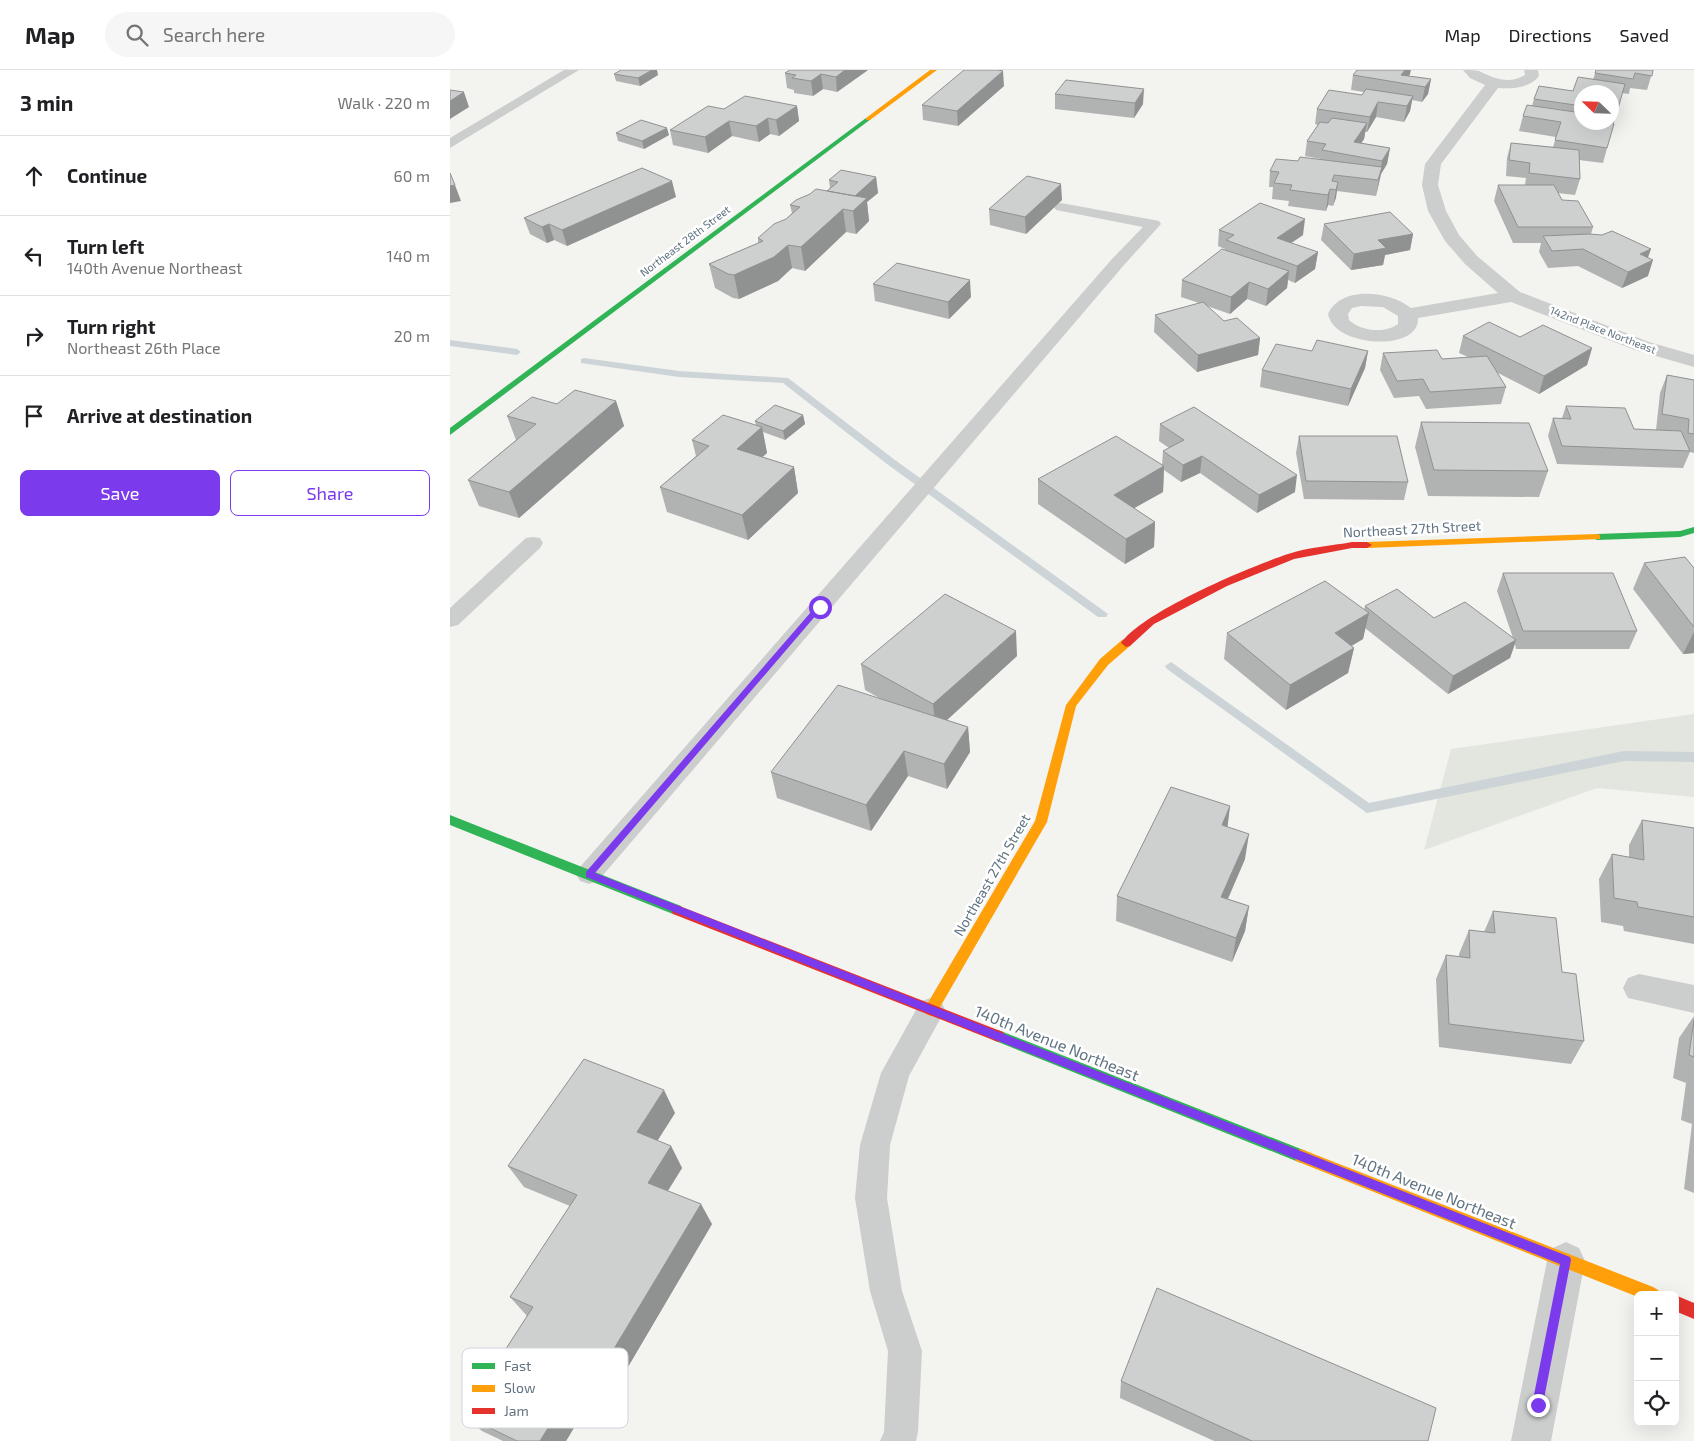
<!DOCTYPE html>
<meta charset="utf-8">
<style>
body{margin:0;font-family:"Exo 2",sans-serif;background:#f6f6f6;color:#202124}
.controls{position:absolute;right:15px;bottom:15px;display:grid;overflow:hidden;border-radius:8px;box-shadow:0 5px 20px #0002}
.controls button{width:45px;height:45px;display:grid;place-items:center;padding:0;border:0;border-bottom:1px solid #e0e0e0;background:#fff;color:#202124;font:25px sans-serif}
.compass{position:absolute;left:1124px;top:15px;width:45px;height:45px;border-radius:50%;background:#fff;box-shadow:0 5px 20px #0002;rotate:293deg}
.stop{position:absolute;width:15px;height:15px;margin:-11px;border:4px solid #7c3aed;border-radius:50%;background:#fff}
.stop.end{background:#7c3aed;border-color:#fff;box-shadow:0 1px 5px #0008}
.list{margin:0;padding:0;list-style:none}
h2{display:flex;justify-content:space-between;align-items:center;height:65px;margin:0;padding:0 20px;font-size:21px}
h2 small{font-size:16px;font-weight:400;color:#757577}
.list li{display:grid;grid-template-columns:32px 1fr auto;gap:15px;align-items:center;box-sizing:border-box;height:80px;padding:0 20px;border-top:1px solid #e0e0e0}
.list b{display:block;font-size:19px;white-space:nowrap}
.list p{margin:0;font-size:16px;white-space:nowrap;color:#757577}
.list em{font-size:16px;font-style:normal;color:#757577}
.actions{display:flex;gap:10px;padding:15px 20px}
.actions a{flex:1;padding:11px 0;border:1px solid #7c3aed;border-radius:8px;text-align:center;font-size:18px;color:#7c3aed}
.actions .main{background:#7c3aed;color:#fff}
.icon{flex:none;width:28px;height:28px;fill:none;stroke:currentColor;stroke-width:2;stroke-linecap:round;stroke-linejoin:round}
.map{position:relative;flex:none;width:1244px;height:1371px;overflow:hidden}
header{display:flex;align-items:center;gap:30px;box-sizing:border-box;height:70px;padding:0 25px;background:#fff;border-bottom:1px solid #e0e0e0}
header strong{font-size:24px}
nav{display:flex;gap:28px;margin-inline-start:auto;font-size:18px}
.search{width:350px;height:45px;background:#f6f6f6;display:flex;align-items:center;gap:12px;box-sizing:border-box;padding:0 18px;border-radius:28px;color:#757577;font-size:19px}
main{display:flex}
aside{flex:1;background:#fff}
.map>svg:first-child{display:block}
.green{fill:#e2e6de}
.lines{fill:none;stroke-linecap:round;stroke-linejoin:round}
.stream{fill:#ccd4d7;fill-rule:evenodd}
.lane{fill:#cccdcd;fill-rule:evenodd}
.street{fill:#cccdcd;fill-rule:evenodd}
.fast{fill:#30b455;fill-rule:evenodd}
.slow{fill:#ff9f0a;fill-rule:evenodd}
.jam{fill:#e5322d;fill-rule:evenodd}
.wall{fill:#b1b2b2;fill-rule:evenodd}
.shaded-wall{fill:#909191}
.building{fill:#cecfcf;stroke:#909191}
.route{fill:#7c3aed}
.labels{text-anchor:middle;stroke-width:5;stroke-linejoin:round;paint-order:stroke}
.far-street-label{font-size:11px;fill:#617382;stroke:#fff}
.street-label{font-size:14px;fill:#617382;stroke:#fff}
.near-street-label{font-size:16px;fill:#617382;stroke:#fff}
.key{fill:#fff;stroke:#d0d5da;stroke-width:1}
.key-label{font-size:14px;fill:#617382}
</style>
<header>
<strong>Map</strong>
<div class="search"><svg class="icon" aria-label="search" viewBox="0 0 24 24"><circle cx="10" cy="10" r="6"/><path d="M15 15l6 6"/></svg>Search here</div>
<nav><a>Map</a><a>Directions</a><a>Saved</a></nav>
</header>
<main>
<aside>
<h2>3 min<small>Walk · 220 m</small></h2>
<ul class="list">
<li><svg class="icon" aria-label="ahead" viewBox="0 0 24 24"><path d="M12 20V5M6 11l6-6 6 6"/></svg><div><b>Continue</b></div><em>60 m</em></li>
<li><svg class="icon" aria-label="left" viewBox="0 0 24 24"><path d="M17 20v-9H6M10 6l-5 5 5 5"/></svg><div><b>Turn left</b><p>140th Avenue Northeast</p></div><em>140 m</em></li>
<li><svg class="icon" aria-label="right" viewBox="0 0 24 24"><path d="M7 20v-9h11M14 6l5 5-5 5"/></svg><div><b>Turn right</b><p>Northeast 26th Place</p></div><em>20 m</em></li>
<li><svg class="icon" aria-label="arrive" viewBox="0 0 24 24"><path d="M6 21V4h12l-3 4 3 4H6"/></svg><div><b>Arrive at destination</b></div></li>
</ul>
<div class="actions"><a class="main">Save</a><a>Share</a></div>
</aside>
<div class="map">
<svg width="1244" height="1371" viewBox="0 0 1244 1371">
<rect width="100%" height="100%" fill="#f3f3f0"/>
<path class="green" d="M1244,644V727L1147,718L974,780L1001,679Z"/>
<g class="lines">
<path class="stream" d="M0,270L67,279L71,282L67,285L0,276Z
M134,288L229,301L338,308L445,390L658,544L656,547H648L437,394L333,313L229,307L131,293V289Z
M721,592L919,733L1174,681L1244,682V692L1174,691L917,743L717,599L715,596Z"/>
<path class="lane" d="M114,0H129L0,78V68Z
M611,133L704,150L709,151L711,154L674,195L148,811L139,814L130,811L126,804L130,797L662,189L693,157L606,140L604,137L606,134Z
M83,467L90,468L93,473L90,478L8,555L0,557V538L76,468Z
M481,928L491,931L495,940L459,1006L440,1075L437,1128L452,1221L472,1281L468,1362L466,1371H430L434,1362L438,1281L420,1221L405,1128L410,1075L431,1003L471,931Z"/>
<path class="street" d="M1013,0C1018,0 1025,0 1029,1C1043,8 1059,15 1075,5L1074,0H1088L1089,6C1080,18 1062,19 1048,18L991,94L988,115L996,141L1009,165L1027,186L1070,222L1199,272L1244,285V297L1185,280L1061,232L968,248C970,282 884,278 878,244C891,215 940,221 961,238L1048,223L1015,194L995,171L978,141L972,115L975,94L1035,15L1020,8ZM911,236L933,237L948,246V254C935,264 910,261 899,250L898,244L902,238Z
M1189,904L1244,915V943L1178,928L1173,918L1178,908Z
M1116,1172L1129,1178L1135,1191L1101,1371H1061L1097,1191L1103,1178Z"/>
<path class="fast" d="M416,48L421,49L0,365V358Z
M1244,457V463L1230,467L1147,470L1142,467L1147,464L1230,461Z
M0,745L231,836L233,840L231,844L227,845L223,844L0,755Z
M548,960L856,1081L858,1086L856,1091L851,1093L543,970L541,966L543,962Z"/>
<path class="slow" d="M480,0H487L420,50H416V48Z
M1147,464L1150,465V469L917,478L912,475L917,472Z
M676,569L681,573L680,576L658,595L626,636L597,752L486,944L481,946L476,944L474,940L476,936L585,751L616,635L650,589L672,570Z
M851,1079L1203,1217L1208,1220L1211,1225H1188V1227L846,1091L844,1086L846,1081Z"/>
<path class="jam" d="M902,472H917L922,475L917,478H902L844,489L777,516L704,554L680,576L676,577L671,573C694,541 799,497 838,484C858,477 881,476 902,472Z
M227,835L553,962L555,966L553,970L548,972L543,970L223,844L221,840L223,836Z
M1225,1225L1244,1233V1249L1225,1241Z"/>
</g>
<path class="wall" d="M418,0L387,22L373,19L363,26L344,23V20L337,18L335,3Z
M1146,0H1203L1197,20L1180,18L1179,24L1172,23L1153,93L1129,90L1130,109L1125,125L1108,123L1112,130L1143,157L1141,164L1198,187V206L1172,218L1128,196L1098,198L1089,182L1091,173H1063L1044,131L1048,115H1075L1076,108L1056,106L1057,88L1061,73L1103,77L1106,67L1069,61L1073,46L1082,36L1084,29L1123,21L1143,10ZM1132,22H1162V52H1132Z
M164,4L208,5L190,16L166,11Z
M960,4L959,6L981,9L978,24L972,32L962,30L960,41L954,52L926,47L917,62H915L914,69L911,73L940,78L937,94L931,104L926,126L887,121L883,136L878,135L876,141L838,136L839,131L822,129L823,117H819L820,101L848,91L871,89L855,86L857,71L868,55L865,54L867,39L912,25L914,22L901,20L903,5Z
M554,16L508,56L473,50L472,35Z
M605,24L693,34L684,48L605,39Z
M347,36L349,51L329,66L320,64L309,72L282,66L258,83L223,75L220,60L274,39Z
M166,63L219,65L194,79L168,71Z
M426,107L428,123L417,132L419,151L406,164L396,162L355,201L342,198L328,211L289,229L283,228L265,218L259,194L308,173V168L336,149L342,143L340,135L377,121L380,118L379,110Z
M226,127L117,176L104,170L97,173L80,164L74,148Z
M612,130L576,164L540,155L539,139Z
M874,154L963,164L960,180L935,185L933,195L901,200L871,170Z
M769,160L853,165L841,173L868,182L865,199L845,213L838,210L837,218L816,236L797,229L780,244L757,236L774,251L810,268L808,285L747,302L704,262L705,245L749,233L731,227L732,210L775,180V179L768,176Z
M423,214L521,227L499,249L425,231Z
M1013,266L1070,267L1142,278L1137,295L1089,324L1046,302L1056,317L1051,334L976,339L969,326L944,328L930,300L933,283L992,289L1018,287L1009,283Z
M862,281H918L915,298L898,336L810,317L812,300Z
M1217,305L1244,310V383L1240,382L1233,398L1107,394L1098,366L1103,348H1112L1116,336L1184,359L1206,360L1210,323Z
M166,331L174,356L69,448L29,436L18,410L66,370L57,346L107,334Z
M353,345L355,354L335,370L313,362L317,383L312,387L344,397L348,423L298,470L217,442L210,417L246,386L242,370L306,355L305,351Z
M971,352L1098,401L1089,427L978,426L965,377Z
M710,354L845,422L807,443L750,403L731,412L714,400L713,422L684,438L705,452L704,477L675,494L588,434V409L712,395L713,381L719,378L709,371Z
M849,366L958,412L954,430L854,429L846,383Z
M1194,493L1244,498V583L1233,584L1183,519Z
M1053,503L1187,561L1179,579H1066L1065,574L1060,588L998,624L915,558L913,569L902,576L904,578L898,603L836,640L774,589L777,563L914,540L915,536L984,548L1063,568L1047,521Z
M567,586L497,650L518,657L520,682L497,719L458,706L421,761L327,728L321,702L431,629L415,620L411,594Z
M780,736L777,757L795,789L778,829L799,836L795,861L782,892L666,851L667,826Z
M1192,750L1244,758V874L1174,861L1173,856L1151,852L1149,809L1162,784L1179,787V775Z
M1043,841L1112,902L1134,971L1121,994L989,977L986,909L996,885L1009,887V884L1019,860L1034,862Z
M1244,946V1123L1234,1119L1242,1054L1231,1050L1236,1013L1223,1008L1229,968Z
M225,1043L207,1071L221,1076L232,1098L218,1121L262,1154L165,1319L151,1313L116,1371H53L32,1361L13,1345L77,1246L60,1227L120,1136L74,1117L58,1096Z
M671,1311L978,1371H764L670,1328Z"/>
<path class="shaded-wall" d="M202,0H207L208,5L190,16L188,8Z
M395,0H418L387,22L386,7Z
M955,0H961L960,4L953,13L951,5Z
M553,1L554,16L508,56L507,41Z
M371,4L373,19L363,26L361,11Z
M981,9L978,24L972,32L975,17Z
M694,19L693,34L684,48L685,33Z
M14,22L19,37L0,49V31Z
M963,26L960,41L954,52L957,36Z
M928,32L926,47L917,62L920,47Z
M347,36L349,51L329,66L326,50Z
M318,48L320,64L309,72L306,56Z
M279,51L282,66L258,83L255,67Z
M917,53L914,69L903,86L904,72Z
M217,58L219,65L194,79L192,71Z
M940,78L937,94L931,104L926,126L932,91Z
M426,107L428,123L417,132L419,151L406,164L403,141L399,130Z
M222,111L226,127L117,176L112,160Z
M888,112L886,128L883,136L886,120Z
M611,114L612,130L576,164L575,147Z
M5,115L11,131L0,133V116Z
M880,119L878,135L876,141L878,125Z
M393,139L396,162L355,201L351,177Z
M855,149L853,165L825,184L827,168Z
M99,154L104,170L97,173L92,157Z
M963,164L960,180L935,185L933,195L901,200L904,184L928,170Z
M338,175L342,198L328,211L289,229L284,205Z
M1201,179L1196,193L1203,190L1198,206L1172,218L1178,202L1190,184Z
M868,182L865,199L845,213L847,196Z
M839,201L837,218L816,236L818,219Z
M520,210L521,227L499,249L498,232Z
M799,212L797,229L780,244L781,227Z
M810,268L808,285L747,302L748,285Z
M1142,278L1137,295L1089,324L1094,306Z
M918,281L915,298L898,336L901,319Z
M166,331L174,356L69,448L59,422Z
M353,345L355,354L335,370L333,361Z
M312,357L317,383L293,404L287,379Z
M752,386L750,403L731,412L733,395Z
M714,396L713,422L663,450L664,425Z
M344,397L348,423L298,470L292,445Z
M847,405L845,422L807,443L809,425Z
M705,452L704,477L675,494L676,469Z
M919,543L913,569L879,588L885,563Z
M566,561L567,586L486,660L483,634Z
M1244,562V583L1233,584Z
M1066,570L1060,588L998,624L1003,606Z
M904,578L898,603L836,640L840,615Z
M518,657L520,682L497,719L494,694Z
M454,681L458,706L421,761L416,735Z
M780,736L777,761L772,755Z
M799,764L795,789L768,851L771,827Z
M799,836L795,861L782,892L786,868Z
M214,1020L225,1043L199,1084L187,1062Z
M221,1076L232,1098L210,1133L198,1113Z
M251,1134L262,1154L165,1319L150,1302Z
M136,1296L151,1313L116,1371H90Z"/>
<path class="building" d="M171,0H202L188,8L164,4Z
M340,0H395L386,7L371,4L361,11L342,8L346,5L335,3Z
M514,0H548L553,1L507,41L472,35Z
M907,0H955L951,5L981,9L975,17L903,5Z
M1146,0H1203L1202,6L1185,3L1183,9L1145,3Z
M1128,7L1175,14L1167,42L1162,41V22H1132V36L1084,29L1089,16L1123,21Z
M616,10L694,19L685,33L605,24Z
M916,19L963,26L957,36L928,32L920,47L867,39L879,20L912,25Z
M0,20L14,22L0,31Z
M295,26L347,36L326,50L318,48L306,56L279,51L255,67L220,60L258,36L274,39Z
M1077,35L1132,43V52H1153L1164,54L1157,78L1105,70L1111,52L1073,46Z
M882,48L917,53L904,72L940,78L932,91L872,80L876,74L857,71L870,52L878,53Z
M191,50L217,58L192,71L166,63Z
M1061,73L1129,80L1130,109L1079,103L1080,93L1059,90Z
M850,87L932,97L928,110L884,105L882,111L888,112L886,120L880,119L878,125L840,120L842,115L824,113L829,102L820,101L826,89L848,91Z
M192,98L222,111L112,160L99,154L92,157L74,148Z
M391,100L426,107L405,126L377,121L388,112L379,110Z
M0,103L5,115L0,116Z
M577,106L611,114L575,147L539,139Z
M1048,115H1104L1112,130L1128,131L1143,157H1068Z
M366,119L417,128L403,141L393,139L351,177L338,175L324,187L284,205L278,204L259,194L313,171L308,168L324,154L336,149L350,137L340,135L346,130L360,124Z
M810,133L855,149L827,168L868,182L847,196L776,170L784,165L769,160Z
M940,142L963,164L928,170L936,178L904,184L874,154Z
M1162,161L1201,179L1190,184L1203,190L1178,202L1133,179L1102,181L1093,166L1139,164L1152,165Z
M772,179L839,201L818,219L799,212L781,227L732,210Z
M447,193L520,210L498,232L423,214Z
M753,232L774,251L787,248L810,268L748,285L705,245Z
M1039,252L1070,267L1093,255L1142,278L1094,306L1013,266Z
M867,270L918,281L901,319L812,300L826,274L862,281Z
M987,280L992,289L1037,286L1056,317L980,322L973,309L947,311L933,283Z
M1217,305L1244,310V364L1238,363L1239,349L1212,344Z
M125,320L166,331L59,422L18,410L86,354L57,346L82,327L107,334Z
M325,335L353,345L333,361L305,351Z
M1116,336L1175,338L1184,359L1231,361L1240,381L1112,376L1103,348L1121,349Z
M744,337L847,405L809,425L752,386L733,395L713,381L734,370L710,354Z
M273,345L312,357L287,379L344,397L292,445L210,417L259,376L242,370Z
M971,352L1079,353L1098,401L984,400Z
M666,366L714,396L664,425L705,452L676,469L588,409Z
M849,366H947L958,412L856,411Z
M1235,487L1244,498V557L1194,493Z
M1053,503H1163L1187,561H1073Z
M875,511L919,543L885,563L904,578L840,615L777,563Z
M947,519L984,548L1015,532L1066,570L1003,606L915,536Z
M495,524L566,561L483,634L411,594Z
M388,615L518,657L494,694L454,681L416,735L321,702Z
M721,717L780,736L772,755L799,764L771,827L799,836L786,868L667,826Z
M1192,750L1244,758V847L1188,837L1187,832L1164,828L1162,784L1194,790Z
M1043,841L1106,848L1112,902L1126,904L1134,971L999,954L996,885L1020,888L1019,860L1045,863Z
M1244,950V987L1239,985Z
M134,989L214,1020L187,1062L221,1076L198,1113L251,1134L150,1302L136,1296L90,1371H67L13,1345L83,1237L60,1227L127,1125L58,1096Z
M707,1218L986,1338L978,1371H802L671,1311Z"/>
<path class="route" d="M367,535L373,537L145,803L1120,1187L1121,1190L1092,1339L1088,1341L1084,1339L1082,1335L1110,1194L136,807V802Z"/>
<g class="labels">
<g class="far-street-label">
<text transform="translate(235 171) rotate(-37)" y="4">Northeast 28th Street</text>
<text transform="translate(1153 260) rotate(21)" y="4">142nd Place Northeast</text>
</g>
<g class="street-label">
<text transform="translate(962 459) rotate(-3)" y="5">Northeast 27th Street</text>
<text transform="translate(542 805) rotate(-60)" y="5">Northeast 27th Street</text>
</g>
<g class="near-street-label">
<text transform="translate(607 973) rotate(22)" y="6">140th Avenue Northeast</text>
<text transform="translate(984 1121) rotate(22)" y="6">140th Avenue Northeast</text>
</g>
</g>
<rect x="12" y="1278" width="166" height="80" rx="8" class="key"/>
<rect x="22" y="1293" width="23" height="6" fill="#30b455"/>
<rect x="22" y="1315" width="23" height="7" fill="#ff9f0a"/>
<rect x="22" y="1338" width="23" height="6" fill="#e5322d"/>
<g class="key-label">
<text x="54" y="1301">Fast</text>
<text x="54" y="1323">Slow</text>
<text x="54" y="1346">Jam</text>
</g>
</svg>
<div class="controls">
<button>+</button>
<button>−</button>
<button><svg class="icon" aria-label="locate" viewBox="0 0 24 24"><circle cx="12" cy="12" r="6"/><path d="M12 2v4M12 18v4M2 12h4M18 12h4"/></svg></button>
</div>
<svg class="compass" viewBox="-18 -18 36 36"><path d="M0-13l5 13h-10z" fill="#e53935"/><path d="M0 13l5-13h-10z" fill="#757577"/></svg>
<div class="stop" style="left:370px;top:537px"></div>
<div class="stop end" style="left:1088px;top:1335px"></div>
</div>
</main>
